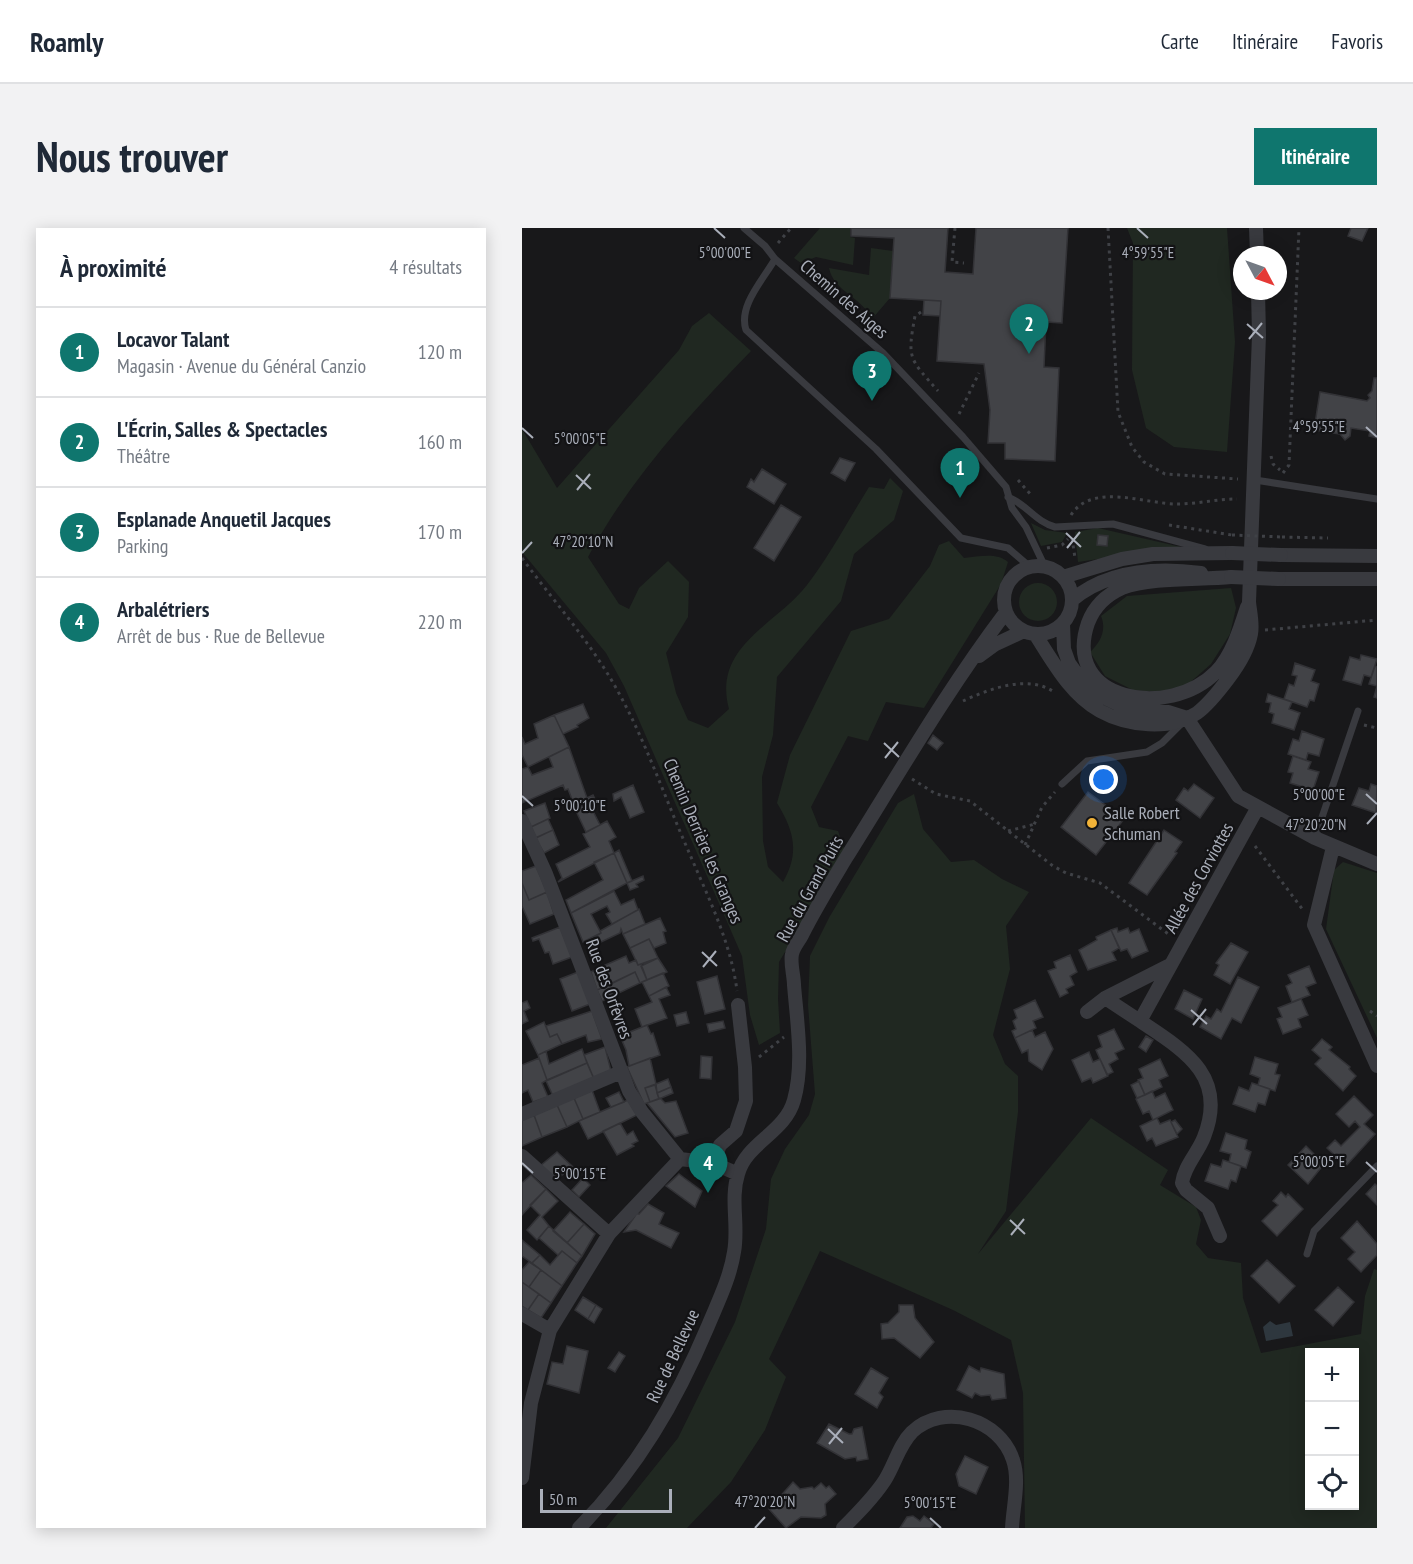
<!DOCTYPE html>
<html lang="fr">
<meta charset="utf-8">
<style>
body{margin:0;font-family:"PT Sans Narrow",sans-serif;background:#f2f2f3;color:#1f2937}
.controls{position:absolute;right:18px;bottom:18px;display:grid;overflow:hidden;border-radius:0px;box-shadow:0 3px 15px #0003}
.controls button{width:54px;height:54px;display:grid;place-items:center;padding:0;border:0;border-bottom:2px solid #e0e1e3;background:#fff;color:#1f2937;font:30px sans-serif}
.compass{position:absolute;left:711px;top:18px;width:54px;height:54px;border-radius:50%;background:#fff;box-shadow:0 3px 15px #0003;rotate:131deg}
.scale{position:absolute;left:18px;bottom:15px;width:132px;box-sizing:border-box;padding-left:6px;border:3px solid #aaafba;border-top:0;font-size:16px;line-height:21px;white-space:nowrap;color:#aaafba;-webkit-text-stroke:4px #131315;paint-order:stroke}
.you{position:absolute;left:582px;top:552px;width:21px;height:21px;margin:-15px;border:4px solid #fff;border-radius:50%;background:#1a73e8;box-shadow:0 0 0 9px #1a73e833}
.badge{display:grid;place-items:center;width:39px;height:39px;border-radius:50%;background:#0f766e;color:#fff;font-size:20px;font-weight:700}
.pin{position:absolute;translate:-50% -50px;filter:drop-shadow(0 2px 3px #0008)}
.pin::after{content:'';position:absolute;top:32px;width:21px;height:18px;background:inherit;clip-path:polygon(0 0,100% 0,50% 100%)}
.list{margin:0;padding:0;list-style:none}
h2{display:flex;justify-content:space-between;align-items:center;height:78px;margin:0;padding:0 24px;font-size:26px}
h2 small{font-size:20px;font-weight:400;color:#747a83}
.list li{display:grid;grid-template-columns:39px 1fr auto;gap:18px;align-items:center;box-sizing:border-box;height:90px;padding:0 24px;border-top:2px solid #e0e1e3}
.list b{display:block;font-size:22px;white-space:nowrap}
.list p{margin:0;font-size:20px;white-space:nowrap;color:#747a83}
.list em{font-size:20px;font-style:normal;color:#747a83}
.icon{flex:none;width:33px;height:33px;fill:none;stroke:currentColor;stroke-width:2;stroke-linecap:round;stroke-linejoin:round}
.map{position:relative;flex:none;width:855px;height:1300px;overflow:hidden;border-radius:0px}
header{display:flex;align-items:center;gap:36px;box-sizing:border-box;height:84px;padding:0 30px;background:#fff;border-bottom:2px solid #e0e1e3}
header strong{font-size:28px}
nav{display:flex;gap:33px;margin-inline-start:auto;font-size:21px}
.intro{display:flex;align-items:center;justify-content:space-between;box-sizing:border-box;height:144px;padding:0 36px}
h1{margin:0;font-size:42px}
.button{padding:15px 27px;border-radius:0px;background:#0f766e;color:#fff;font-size:21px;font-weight:700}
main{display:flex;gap:36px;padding:0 36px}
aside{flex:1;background:#fff;border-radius:0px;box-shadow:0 3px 15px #0003}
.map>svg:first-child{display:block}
.green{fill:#202821;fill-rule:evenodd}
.water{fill:#2e373e}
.building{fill:#424347;stroke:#323236;stroke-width:1.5}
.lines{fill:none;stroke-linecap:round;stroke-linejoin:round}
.path{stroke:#3f4146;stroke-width:3;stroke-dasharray:3 4.5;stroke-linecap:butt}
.lane{stroke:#393a3f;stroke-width:7}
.street{stroke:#393a3f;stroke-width:14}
.path-bridge{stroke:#3f4146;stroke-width:3;stroke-dasharray:3 4.5;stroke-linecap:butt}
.street-bridge{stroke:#393a3f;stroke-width:14}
.ticks{fill:none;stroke:#aaafba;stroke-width:2}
.poi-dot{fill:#f2b338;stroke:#131315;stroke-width:2}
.labels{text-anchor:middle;stroke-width:4.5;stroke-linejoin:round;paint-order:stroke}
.street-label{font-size:18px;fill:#aaafba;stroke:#131315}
.poi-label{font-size:18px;fill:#aaafba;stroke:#131315;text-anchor:start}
.ticks-label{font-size:15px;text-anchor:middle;fill:#aaafba;stroke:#131315;stroke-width:4.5;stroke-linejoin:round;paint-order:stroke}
</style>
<header>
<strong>Roamly</strong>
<nav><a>Carte</a><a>Itinéraire</a><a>Favoris</a></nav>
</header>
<div class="intro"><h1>Nous trouver</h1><a class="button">Itinéraire</a></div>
<main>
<aside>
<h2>À proximité<small>4 résultats</small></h2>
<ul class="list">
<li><span class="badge">1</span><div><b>Locavor Talant</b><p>Magasin · Avenue du Général Canzio</p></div><em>120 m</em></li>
<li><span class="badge">2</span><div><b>L'Écrin, Salles &amp; Spectacles</b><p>Théâtre</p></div><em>160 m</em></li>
<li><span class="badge">3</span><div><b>Esplanade Anquetil Jacques</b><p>Parking</p></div><em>170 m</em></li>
<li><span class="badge">4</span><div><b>Arbalétriers</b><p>Arrêt de bus · Rue de Bellevue</p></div><em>220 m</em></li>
</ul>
</aside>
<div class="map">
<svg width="855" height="1300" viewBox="0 0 855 1300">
<rect width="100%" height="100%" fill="#18181a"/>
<path class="green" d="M298,0H328V9L333,10L331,37L294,29L279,35L272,30Z
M605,0H705L713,114L705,224L652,219L624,200L610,142L611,15Z
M349,20L371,23L368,70L350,91C340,69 312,64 307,40L347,47Z
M187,85L229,123C168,186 107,252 66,329L97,376L107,381L117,360L146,333L167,354L166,389L144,425L154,465L166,492L186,500L207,481C190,418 254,397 285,357C308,327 327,291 347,259L362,261L368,250L381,263L372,292L332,326L319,373L255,449L251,507L240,549L241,613L246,639L261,654C278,624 272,603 255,575L268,527L329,403L367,391L408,338L417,317L427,313L442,330C457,329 474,324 486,334L479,356L402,480L364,474L346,513L326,508L289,579L297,599L316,603L323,624L257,734L256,771L258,805L237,817L228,787L220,728L102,458L84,425L0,324V201L35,260L157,122L170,98Z
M509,295L523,302L545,305L540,314L519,318Z
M576,300L659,319L556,334L553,304Z
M497 374a19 19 0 1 1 38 0a19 19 0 1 1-38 0Z
M709,360L714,380L708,406L689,436L664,458L635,464L611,462L583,448L568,424C578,415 585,402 579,388L605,368Z
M392,566L401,601L429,634L452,632L480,651L507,664L484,698L488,741L471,807L483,836L496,848V884L484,983L456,1026L569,890L646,942L638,957L674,979L679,992L674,1016L686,1030L719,1035L721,1070L739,1125L839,1106L843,1068L852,1041L855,1042V1300H503L501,1165L489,1112L431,1082L298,1023L247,1131L264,1149L243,1202L209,1254L165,1300H84L156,1210L213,1094L244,1001L249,951L263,921L287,887L293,866L286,777L288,728L308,688L376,575ZM788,1124H832V1278H788Z
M821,634L855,645V810L804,701L812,642Z"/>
<path class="water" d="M748,1093L754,1097L768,1094L771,1108L744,1113L741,1099Z"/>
<path class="building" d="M329,0H426L423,44L451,46L454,0H546L540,95L524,94L522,139L537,140L533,233L483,231V215H466L468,182L462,136L415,133L419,73L368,70L372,10L329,8Z
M829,0H846L840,13L826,8Z
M402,72L419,73L418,88L401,87Z
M852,150H855V210L847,208L848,203L829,200L828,208L823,212L818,206L792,202L798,164L845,173L848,170L846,167L850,163Z
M318,230L333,235L323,253L309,245Z
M240,241L264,256L252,276L225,259L229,251L232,254Z
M259,277L279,289L252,333L232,320Z
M576,307L586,308L585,318L575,317Z
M839,427L855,431L849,449L842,447L839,457L821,452L828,429L838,432Z
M773,435L793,442L789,453L797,456L792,473L788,472L785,479L762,471L767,456L772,458L775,448L770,447Z
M853,438L855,439V470L852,469L855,458L847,456Z
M746,466L770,474L767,481L778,485L772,502L750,495L752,486L747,484L749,475L744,474Z
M61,476L67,490L55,497L56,499L41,506L32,487Z
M32,487L47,519L6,539L0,527V509L3,516L16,510L12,496Z
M780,503L802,511L797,528L786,525L784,532L766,526L771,511L777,513Z
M411,507L421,515L415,522L406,515Z
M47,519L65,570L71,567L73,571L62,577L60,571L51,574L46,561L43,562L41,557L0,575V541L6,539L10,547L31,539L27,529Z
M771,528L789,534L786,541L797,544L791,562L768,555L771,545L766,544Z
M672,556L692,570L678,590L654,572L662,560L666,563Z
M849,556L855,558L854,585L830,577L837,560L847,563Z
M111,557L122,584L108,590L99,569L92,573L91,566Z
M566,564L602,591L574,627L539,599Z
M23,575L28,590L9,599L2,583Z
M67,575L78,597L64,604L53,581Z
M26,591L31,602L14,610L9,599Z
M85,593L94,609L87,613L92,625L36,654L40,650L34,636L68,619L61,606Z
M31,602L37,617L22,625L13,610Z
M642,602L660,614L653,624L655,625L625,667L607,655Z
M97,622L110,653L105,655L92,625Z
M92,625L105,655L49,685L44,672L81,652L72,634Z
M14,638L25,664L7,672L0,655V643Z
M121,648L122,652L114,656L116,659L108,662L105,655Z
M0,655L7,672L25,664L32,686L8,696L0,678Z
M92,663L99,677L112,671L116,682L90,696L84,686L88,684L85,678L69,686L79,705L61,714L49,685Z
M117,681L123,696L101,706L99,701L98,705L77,715L74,708L79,705L78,703Z
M138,690L144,703L141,704L144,715L132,720L127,711L108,720L101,706Z
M38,699L50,729L31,736L27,724L23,725L17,711L11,713L10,710Z
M595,700L596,704L606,700L608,705L617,701L626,723L610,730L605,721L599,723L589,702Z
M589,702L597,720L590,724L594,732L566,742L557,722L575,712L574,709Z
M127,711L136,730L116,737L108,720Z
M709,715L726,724L708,756L692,747L697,737L694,735Z
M548,727L555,744L548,748L552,757L544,761L546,765L538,769L526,743L534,740L532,734Z
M104,728L107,735L114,732L116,737L119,736L125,752L118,755L113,744L87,757L79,739Z
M136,730L145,744L125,752L119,738Z
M787,738L794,755L784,759L788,767L770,774L764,758L770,755L766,747Z
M79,739L87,757L75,762L69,744Z
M56,744L68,776L50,783L38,751Z
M113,744L118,755L80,773L75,762Z
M141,745L147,758L127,768L120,754Z
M195,748L203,781L183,786L175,754Z
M716,749L737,759L719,795L710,790L699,811L678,799L684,788L689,791L695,781L699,784Z
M144,759L148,767L137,771L145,790L120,799L113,781L130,774L127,768Z
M662,762L680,771L671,791L653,781Z
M779,771L786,787L776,791L779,799L761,806L755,791L760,789L756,780Z
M513,772L521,789L511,793L514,800L493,810L490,803L494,801L491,793L495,790L492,782Z
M5,773L8,780L2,783L6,793L0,796V775Z
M70,783L80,811L66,814L64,807L40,816L35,806L28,809L24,798Z
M164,784L167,795L155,798L152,787Z
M201,793L203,800L187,804L185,796Z
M22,794L28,809L35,806L40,816L16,827L4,803Z
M125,797L129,806L131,805L138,827L107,838L104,822L98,808Z
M592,801L602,821L593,825L596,831L587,836L591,844L585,847L574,822L580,819L576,808Z
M510,802L513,809L523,804L531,821L520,842L507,833L506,822L500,825L493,810Z
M624,808L631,812L624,824L617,819Z
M800,811L810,819L807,822L828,839L827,841L834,848L821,863L793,836L799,830L790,822Z
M83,819L89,843L72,851L62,827Z
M60,821L65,835L25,852L16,827L24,823L27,836Z
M567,824L571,834L578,831L586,848L571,855L569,850L560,854L550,832Z
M179,828L190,829L189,851L178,850Z
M733,829L756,836L753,846L758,847L753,863L736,857L738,850L728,846Z
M17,830L25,852L20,855L26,869L11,874L6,862L0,865V837Z
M128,830L134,856L123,860L128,874L122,876L105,839Z
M638,831L646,848L637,852L640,859L623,867L616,852L621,850L617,841Z
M65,835L72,851L31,868L24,853Z
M146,851L149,859L135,865L134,856Z
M617,853L623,867L615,870L609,857Z
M730,855L748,861L743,877L736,875L733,884L711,876L717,859L727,863Z
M133,857L137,871L128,874L123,860Z
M149,859L151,865L137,871L135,865Z
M70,862L78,884L61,891L52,870Z
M630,863L633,870L643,865L651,882L631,892L627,883L621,886L614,871Z
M97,864L102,874L89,879L84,870Z
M832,868L851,887L842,896L853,906L824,938L805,920L813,912L819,918L838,899L833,893L827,899L814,886Z
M52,870L61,891L45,899L35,877Z
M138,870L143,875L154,873L166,905L153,909L125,875Z
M106,872L115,887L66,911L57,893Z
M35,877L45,899L20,909L12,887Z
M12,887L20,909L0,918V892Z
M635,890L638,896L648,892L656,909L634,918L630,910L625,913L618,898Z
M653,892L660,901L655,906L649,894Z
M98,895L105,907L111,903L116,913L110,916L112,918L95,927L81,903Z
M704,905L725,912L723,921L729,924L724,940L707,934L709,926L698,923Z
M784,918L802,936L786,956L766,937Z
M35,924L51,939L32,953L18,938Z
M701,932L719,938L714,954L709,952L706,961L683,953L689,936L699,939Z
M157,946L180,963L173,979L144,958Z
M9,947L24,961L0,987V955Z
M61,950L68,957L57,969L50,962Z
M853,956L855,958V977L844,966Z
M24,961L36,973L20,989L27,998L15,1012L5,1002L18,987L8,977Z
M759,964L764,969L766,966L781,981L755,1008L740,993L756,977L751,973Z
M126,976L142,985L137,996L157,1005L149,1020L114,1002L102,1004L115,985L117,986Z
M48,984L62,996L45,1015L31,1003Z
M835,993L855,1016V1027L839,1044L826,1031L833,1024L819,1010Z
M62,996L73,1006L60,1028L45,1015Z
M27,998L60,1028L55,1035L40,1023L36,1027L17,1010Z
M0,1012L18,1027L10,1035L0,1028Z
M40,1023L55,1035L40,1058L10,1035L18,1027L28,1037Z
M745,1032L773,1058L757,1075L729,1048Z
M7,1034L19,1042L7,1059L0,1054V1042Z
M19,1042L40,1058L29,1075L7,1059Z
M0,1054L17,1066L6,1082L0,1078Z
M816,1059L832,1074L811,1098L793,1082Z
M17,1066L29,1075L19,1090L6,1082Z
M61,1069L74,1077L66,1091L53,1082Z
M74,1077L80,1081L72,1095L66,1091Z
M377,1077H391L393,1090L412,1114L398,1130L372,1110L360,1111L359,1096L366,1095L377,1084Z
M45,1118L66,1123L57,1165L25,1156L30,1134L41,1136Z
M97,1124L103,1128L93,1144L86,1140Z
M447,1138L458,1144L459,1140L482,1146L484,1170L470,1172L468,1167L459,1168L453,1165L450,1170L435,1162Z
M349,1140L366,1150L357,1165L361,1169L355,1180L333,1166Z
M307,1196L327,1206H330L332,1201L340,1199L346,1231L335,1233L334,1229L323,1231L295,1215Z
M443,1228L466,1239L454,1266L437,1258L434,1246Z
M271,1254L278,1261L290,1259L292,1261L299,1255L304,1260L307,1258L314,1266L303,1276L304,1287L299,1290L279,1289L264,1300L247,1281Z
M391,1288L398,1293L402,1288L412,1296L409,1300H378L385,1289Z"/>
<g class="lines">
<path class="path" d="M433,0L430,34L442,35
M586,0L596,184L610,219L622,234L643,246L716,251
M256,15L269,0
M399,84L393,88C385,131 387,130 416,163
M437,186L457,145
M749,228L751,236L758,242
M761,245L767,237L777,0
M496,252L509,267
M549,287C570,254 623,276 655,276C675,276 695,271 715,271
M647,297L710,307
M760,309L806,310
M550,310L553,330
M525,320L540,317L546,311
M0,330C27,367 57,401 82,440C118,496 139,561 166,622C185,667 209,714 215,763
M743,402L855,392
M441,473C467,461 506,446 532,464
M842,497L855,500
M390,551L414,566L448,573L531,638L544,645L578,655L649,708
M486,603L513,596
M503,617L520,579L533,564
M733,618L781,682
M848,783L855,788
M237,829L262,809"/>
<path class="lane" d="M222,0L243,18L253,31L361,125L441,209L484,259L490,280L504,299L523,339
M253,31C241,52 216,78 224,102L354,221L439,310L486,320L508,339
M733,252L855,271
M486,269C504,276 514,294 533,299L591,296L683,321
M540,556L565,533L625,524L640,515L659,496
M793,610L836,483
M785,1026L792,1003L855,938"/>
<path class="street" d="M734,0L735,27
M759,327L855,328
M482 372a34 34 0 1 1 68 0a34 34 0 1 1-68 0Z
M541,349L600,331L631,326L710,325
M709,349C677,352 629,349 600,360C584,367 572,379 566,395C539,473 647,492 694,444C710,427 718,401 725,379
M757,351H855
M550,372C586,342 634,339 679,345
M541,395L542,421L547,435L560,453L573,465L608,482L646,484L665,490L716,568L793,610L855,636
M513,406C531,434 548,466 578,483C605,498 648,503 675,485C687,476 697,463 706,451C716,438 726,422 729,406C731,396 728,384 727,374L737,107L736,63
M457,428L472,417L502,403
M0,593L24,646L107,863L120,884L158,931
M811,619L792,697L855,838
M583,770L618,793
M565,784L583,770L648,737
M0,886L99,844
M0,928L87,1006
M158,931L191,935L216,946
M191,935L198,917L214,903L224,873L223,839L216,777
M698,1008L686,980L664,962L660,955C662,938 676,925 682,909C706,848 663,823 618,793L736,579
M0,1086L28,1102
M0,1250L9,1175L28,1102L87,1006L158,931
M57,1300C115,1241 154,1174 186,1098C196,1074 208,1050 212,1024C217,998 208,971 216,946C224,915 263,905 272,872C282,836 275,794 272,757C272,748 268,735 270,726C271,720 277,713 280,707C293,681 309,655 324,630C376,547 425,462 484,384
M321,1300C336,1285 352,1269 363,1252C373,1236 377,1217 390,1204C422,1174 478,1191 491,1232C498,1252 491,1279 490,1300"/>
<path class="path-bridge" d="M710,307L760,309"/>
<path class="street-bridge" d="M710,325L759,327
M709,349L757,351"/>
</g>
<path class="ticks" d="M192,0L203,10M615,0L626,10M725,96L741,110M727,111L740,95M844,199L855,209M0,200L11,210M54,247L69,261M55,262L68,246M544,305L559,319M545,320L558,304M0,325L10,314M362,515L377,529M363,530L376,514M844,566L855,576M0,568L11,578M845,596L855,585M180,724L195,738M181,739L194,723M669,782L685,796M671,797L684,781M844,934L855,944M0,935L11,945M488,992L503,1006M489,1007L502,991M306,1201L321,1215M307,1216L320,1200M408,1290L419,1300M233,1300L243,1289"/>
<circle class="poi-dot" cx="570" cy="595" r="6"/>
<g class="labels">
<g class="street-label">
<text transform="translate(322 71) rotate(41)" y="6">Chemin des Aiges</text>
<text transform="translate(181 613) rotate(67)" y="6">Chemin Derrière les Granges</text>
<text transform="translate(677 650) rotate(-61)" y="6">Allée des Corviottes</text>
<text transform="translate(288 661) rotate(-61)" y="6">Rue du Grand Puits</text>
<text transform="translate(87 761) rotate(70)" y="6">Rue des Orfèvres</text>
<text transform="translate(151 1128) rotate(-65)" y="6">Rue de Bellevue</text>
</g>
<g class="poi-label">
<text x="582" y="591">Salle Robert<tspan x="582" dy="21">Schuman</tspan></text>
</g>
</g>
<g class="ticks-label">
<text x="203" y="30">5°00'00"E</text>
<text x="626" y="30">4°59'55"E</text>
<text x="797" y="204">4°59'55"E</text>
<text x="58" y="216">5°00'05"E</text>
<text x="61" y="319">47°20'10"N</text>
<text x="797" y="572">5°00'00"E</text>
<text x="58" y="583">5°00'10"E</text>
<text x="794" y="602">47°20'20"N</text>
<text x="797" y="939">5°00'05"E</text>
<text x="58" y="951">5°00'15"E</text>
<text x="243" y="1279">47°20'20"N</text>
<text x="408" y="1280">5°00'15"E</text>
</g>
</svg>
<div class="controls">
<button>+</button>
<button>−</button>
<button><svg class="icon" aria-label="locate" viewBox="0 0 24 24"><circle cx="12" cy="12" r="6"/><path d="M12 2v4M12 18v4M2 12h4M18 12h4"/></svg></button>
</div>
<svg class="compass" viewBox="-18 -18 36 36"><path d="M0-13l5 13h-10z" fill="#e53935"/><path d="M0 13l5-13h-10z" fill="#747a83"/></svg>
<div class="scale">50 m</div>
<div class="you"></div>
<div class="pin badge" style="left:438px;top:270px">1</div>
<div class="pin badge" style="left:507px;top:126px">2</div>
<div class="pin badge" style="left:350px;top:173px">3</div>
<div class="pin badge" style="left:186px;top:965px">4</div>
</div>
</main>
